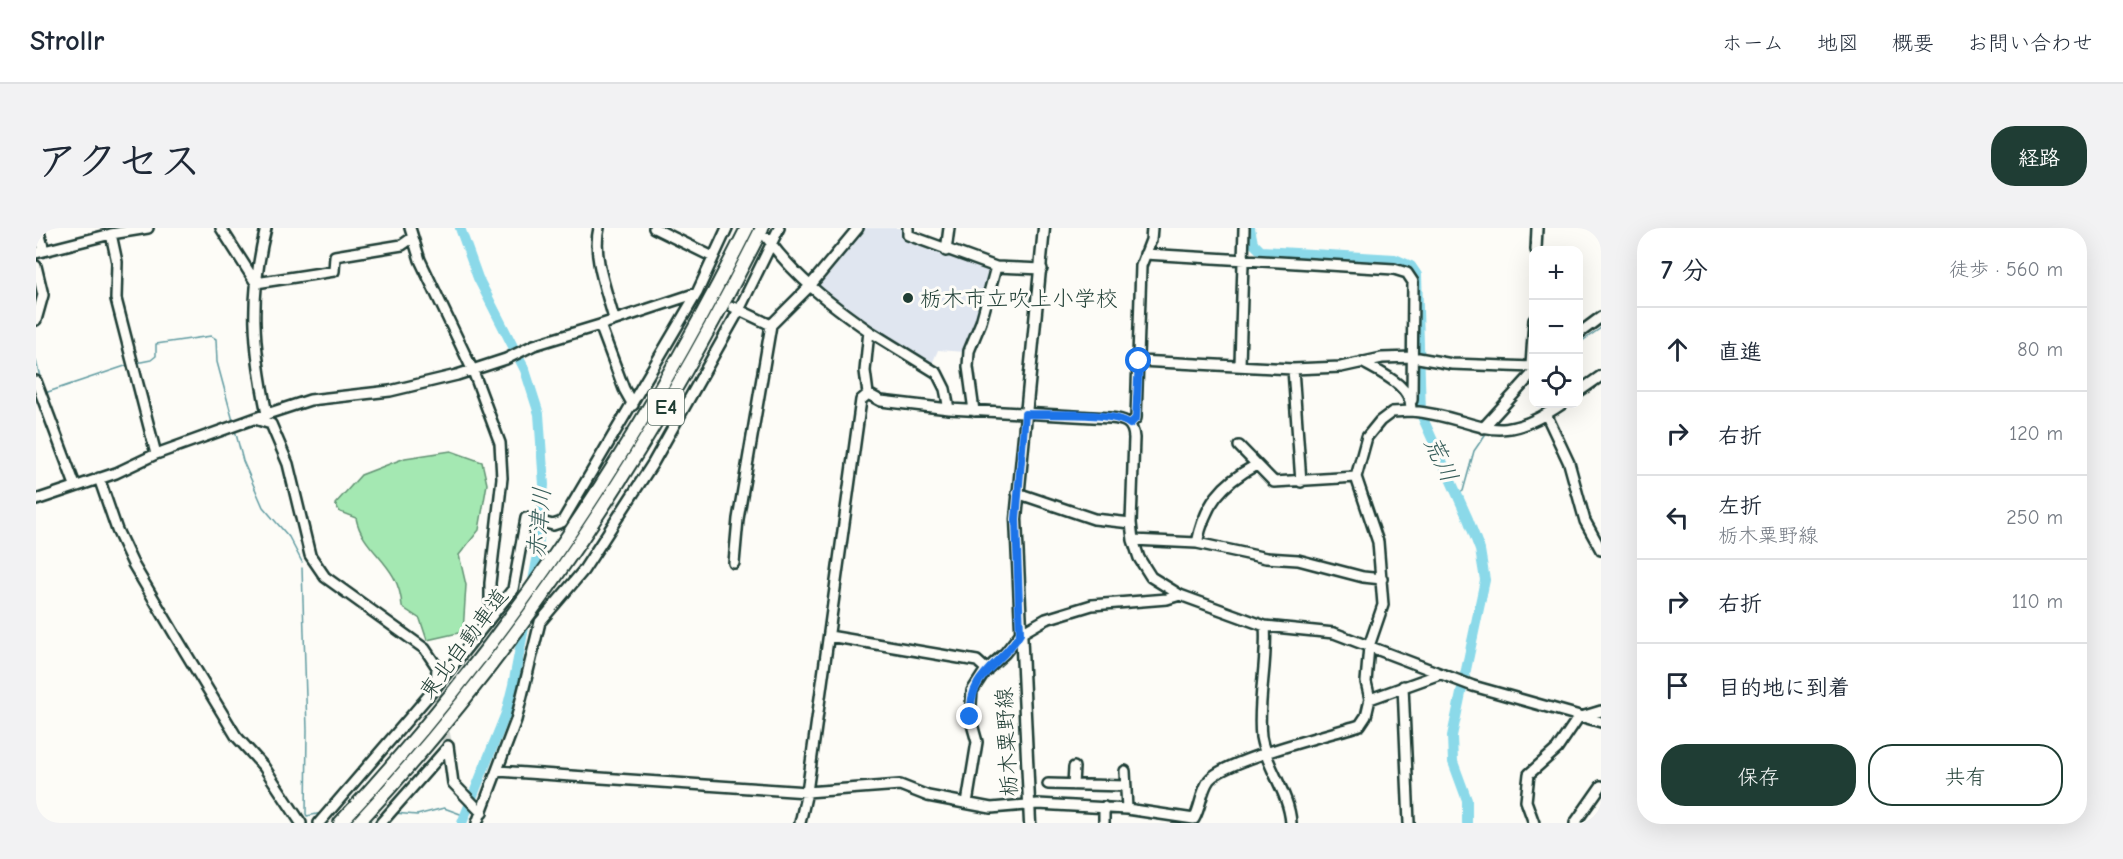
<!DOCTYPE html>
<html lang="ja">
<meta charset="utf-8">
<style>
body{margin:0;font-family:"Comic Neue","Klee One",sans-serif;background:#f2f2f3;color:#1f2937}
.controls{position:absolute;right:18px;top:18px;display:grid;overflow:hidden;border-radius:12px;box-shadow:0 6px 24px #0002}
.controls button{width:54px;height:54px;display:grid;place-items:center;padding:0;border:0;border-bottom:2px solid #e0e1e3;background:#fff;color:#1f2937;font:30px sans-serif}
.stop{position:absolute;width:18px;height:18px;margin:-14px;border:4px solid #1a73e8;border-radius:50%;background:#fff}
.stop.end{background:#1a73e8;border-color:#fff;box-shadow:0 2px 6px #0008}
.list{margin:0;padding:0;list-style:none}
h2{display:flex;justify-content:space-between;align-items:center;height:78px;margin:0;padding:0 24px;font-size:26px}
h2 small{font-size:20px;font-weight:400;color:#747a83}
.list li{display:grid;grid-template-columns:39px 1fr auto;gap:18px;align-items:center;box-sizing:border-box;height:84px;padding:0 24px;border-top:2px solid #e0e1e3}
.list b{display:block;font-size:22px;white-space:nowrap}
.list p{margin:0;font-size:20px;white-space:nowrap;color:#747a83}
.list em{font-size:20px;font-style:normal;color:#747a83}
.actions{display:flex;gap:12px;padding:18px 24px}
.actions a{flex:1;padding:14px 0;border:2px solid #1f3d34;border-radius:24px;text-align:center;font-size:21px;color:#1f3d34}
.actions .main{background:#1f3d34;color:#fff}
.icon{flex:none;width:33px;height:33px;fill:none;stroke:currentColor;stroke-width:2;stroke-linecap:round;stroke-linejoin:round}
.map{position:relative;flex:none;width:1565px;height:595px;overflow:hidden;border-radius:24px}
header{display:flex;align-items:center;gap:36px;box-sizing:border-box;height:84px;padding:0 30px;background:#fff;border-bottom:2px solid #e0e1e3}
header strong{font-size:28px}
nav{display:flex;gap:33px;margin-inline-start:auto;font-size:21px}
.intro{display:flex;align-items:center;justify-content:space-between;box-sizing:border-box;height:144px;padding:0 36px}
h1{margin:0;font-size:42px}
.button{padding:15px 27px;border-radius:24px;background:#1f3d34;color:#fff;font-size:21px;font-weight:700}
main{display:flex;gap:36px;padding:0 36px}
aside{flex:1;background:#fff;border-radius:24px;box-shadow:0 6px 24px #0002}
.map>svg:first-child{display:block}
.built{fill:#e0e6f0}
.green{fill:#a4e8b2;stroke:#629273;stroke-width:1.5}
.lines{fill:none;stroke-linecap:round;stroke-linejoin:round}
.stream{stroke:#609ba1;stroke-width:1.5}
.river{stroke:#8bd9e9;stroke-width:10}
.minor-tunnel{stroke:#d1d6d0;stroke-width:9;stroke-dasharray:9 4.5;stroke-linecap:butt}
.minor-casing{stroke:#1f3d34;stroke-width:14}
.major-casing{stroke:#1f3d34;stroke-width:15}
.highway-casing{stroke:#1f3d34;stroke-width:16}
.minor{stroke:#fdfcf7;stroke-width:9}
.major{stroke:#fdfcf7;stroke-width:10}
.highway{stroke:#fdfcf7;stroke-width:12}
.route{stroke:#1a73e8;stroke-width:8}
.poi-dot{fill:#1f3d34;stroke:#fdfcf7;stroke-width:2}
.labels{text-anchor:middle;stroke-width:6;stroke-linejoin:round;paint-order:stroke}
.shield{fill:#fdfcf7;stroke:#62766e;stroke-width:1.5}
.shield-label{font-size:21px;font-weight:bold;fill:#1f3d34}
.poi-label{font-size:22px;fill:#1f3d34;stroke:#fdfcf7;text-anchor:start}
.street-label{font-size:22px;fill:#1f3d34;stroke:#fdfcf7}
.water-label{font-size:24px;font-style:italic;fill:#355c58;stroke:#fdfcf7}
</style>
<header>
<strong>Strollr</strong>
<nav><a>ホーム</a><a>地図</a><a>概要</a><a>お問い合わせ</a></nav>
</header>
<div class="intro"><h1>アクセス</h1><a class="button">経路</a></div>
<main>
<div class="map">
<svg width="1565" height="595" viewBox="0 0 1565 595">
<rect width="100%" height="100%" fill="#fdfcf7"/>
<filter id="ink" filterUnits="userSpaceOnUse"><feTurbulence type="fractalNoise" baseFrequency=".0167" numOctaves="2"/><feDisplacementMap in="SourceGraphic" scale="12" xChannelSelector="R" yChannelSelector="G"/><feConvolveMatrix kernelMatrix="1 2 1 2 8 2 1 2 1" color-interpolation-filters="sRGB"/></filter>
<g filter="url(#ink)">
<path class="built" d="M828,0H868L870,9L958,41L942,91L929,124L902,122L896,136L809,81L779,59Z"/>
<path class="green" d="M415,223L446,234L451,256L443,302L423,327L430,357L427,404L391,412L384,391L366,379C364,335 327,325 320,290L304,284L299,276L325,247L369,230Z"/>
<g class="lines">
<path class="stream" d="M1542,116L1565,100
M0,133L5,153
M100,135L115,132L120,128V116L175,108L180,111L181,134L197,193
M9,165L92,137
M1458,196L1498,153
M199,202L207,233L227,279L253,309L266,334
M1421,267L1427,263L1438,223L1451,204
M266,340L271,502L270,586L271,588L286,585
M358,585L381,587L408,580L427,587"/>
<path class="river" d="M424,0L442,50L489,142L503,186L508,257L501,332L477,457L470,485L426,595
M1214,0L1217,15L1225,23L1359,31L1375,38L1381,47L1385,186L1432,291L1444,322L1449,352L1416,508L1417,534L1431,572V595"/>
<path class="minor-tunnel" d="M550,256L587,281
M401,465L411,513"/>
<defs>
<path id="minor" d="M2,0L8,23
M185,0L220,55
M230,0C213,68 217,118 231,186
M374,0L384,32L437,143L464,215L466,250L454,355V372L458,385
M563,0C556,28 571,64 578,91
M618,0L677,29
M872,0V7L960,39L1006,41
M75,6L81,34L80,71L120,226
M731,10C759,49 794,76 833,103L829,143L832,166L845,173L913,181L1074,190C1088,191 1097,194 1098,210L1095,295L1097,312L1103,330L1115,349L1144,367L1229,398L1298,405L1437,458L1565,494
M1500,22L1501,0
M910,23L913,0
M0,25L75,6L112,0
M1109,26L1358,41L1371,45L1377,54L1376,172
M0,38L7,67L0,92
M220,55L298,43L299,28L366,17L376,10
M697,79L735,97L702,291L698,335
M735,97L773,59L822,0
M833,103L901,145L909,161L913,181
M1542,106L1565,89
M1103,133L1257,141
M1204,137L1208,0
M1495,138L1498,92
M0,153L39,257
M1542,164L1565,148
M597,177L588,161L564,97L661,65
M938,183L932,139L933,123L945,94L960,39
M1375,183C1445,189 1456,224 1526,176
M1510,186L1533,235L1549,293L1565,322
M219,191L235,196L252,236L274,327L289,349L389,421L401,439L400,459
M1094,196L1100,190L1105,38L1115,12L1116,0
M1447,200L1498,144
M1203,218L1238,254L1320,249
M63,250L81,302L97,336L139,407L200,508L228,539L265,595
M1265,254L1257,141L1305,139L1346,130L1377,129L1416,136L1498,139
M981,265L1058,291L1095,295
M0,272L80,245L120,226L231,186L274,172L354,163L421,147L470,131L498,117L564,97
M1097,312L1161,315L1230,330L1262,332L1327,349L1346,351
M1161,315C1169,276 1185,256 1220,237
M1229,398C1232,435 1221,472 1225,509C1230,539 1253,564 1255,595
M793,408L941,433L951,442
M1367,458L1373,595
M1334,471L1404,446
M412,518L417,555L446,585
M461,543L771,564L864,557L892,568L955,580L1002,576L1091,581L1089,543
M1012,556L1090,558
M1037,557L1038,539
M931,575L941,514L934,489L936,463L949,443L969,425L984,406L1010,391L1056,377L1131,371L1144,367
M1068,579V595
M1091,581L1158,591C1165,579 1165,563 1173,552C1189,532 1296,506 1324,497L1330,488L1334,471L1330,454L1333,418L1347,377L1342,314L1320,249L1331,209L1344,193L1356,184L1375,183C1377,158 1345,145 1326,134
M283,595L400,459L477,361L490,290L517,297L526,294L661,65L691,0
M345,595L412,519
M441,595L480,492L504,394L547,343L617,235L702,84L743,0
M764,595L771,564L825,172L832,166
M1498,595L1490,573L1493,546L1521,521L1542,490L1565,483
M1539,595L1565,558"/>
<path id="major" d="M994,595L980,291L1008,0"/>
<path id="highway" d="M304,595C469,418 603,216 711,0
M322,595C486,418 618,216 726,0"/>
</defs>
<use href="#minor" class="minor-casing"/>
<use href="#major" class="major-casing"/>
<use href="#highway" class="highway-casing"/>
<use href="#minor" class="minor"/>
<use href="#major" class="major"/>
<use href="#highway" class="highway"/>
</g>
</g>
<g class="lines" filter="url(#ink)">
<path class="route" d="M934,489C934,443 963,440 984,406L980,291L989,186C1013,187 1077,183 1094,196L1100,190L1103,133"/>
</g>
<circle class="poi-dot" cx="872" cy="70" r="6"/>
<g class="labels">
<rect class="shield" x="612" y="161" width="36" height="36" rx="4.5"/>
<g class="shield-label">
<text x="630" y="186">E4</text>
</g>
<g class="poi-label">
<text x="884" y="78">栃木市立吹上小学校</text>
</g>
<g class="street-label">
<text transform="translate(427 415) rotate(-53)" y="8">東北自動車道</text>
<text transform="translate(970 514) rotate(-93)" y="8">栃木粟野線</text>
</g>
<g class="water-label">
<text transform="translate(1405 231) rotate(65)" y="8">荒川</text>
<text transform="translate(503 295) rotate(-85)" y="8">赤津川</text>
</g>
</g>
</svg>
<div class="controls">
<button>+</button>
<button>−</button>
<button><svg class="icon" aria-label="locate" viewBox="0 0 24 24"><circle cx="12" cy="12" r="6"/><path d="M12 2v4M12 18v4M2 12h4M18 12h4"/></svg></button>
</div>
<div class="stop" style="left:1103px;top:133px"></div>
<div class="stop end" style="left:934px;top:489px"></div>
</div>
<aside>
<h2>7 分<small>徒歩 · 560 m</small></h2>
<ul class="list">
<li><svg class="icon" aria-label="ahead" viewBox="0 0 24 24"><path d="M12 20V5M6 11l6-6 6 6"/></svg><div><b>直進</b></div><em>80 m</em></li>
<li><svg class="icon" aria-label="right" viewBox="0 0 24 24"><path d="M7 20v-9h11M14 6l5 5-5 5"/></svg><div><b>右折</b></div><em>120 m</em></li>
<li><svg class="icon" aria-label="left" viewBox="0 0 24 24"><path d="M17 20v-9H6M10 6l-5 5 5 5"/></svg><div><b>左折</b><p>栃木粟野線</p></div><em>250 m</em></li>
<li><svg class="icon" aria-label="right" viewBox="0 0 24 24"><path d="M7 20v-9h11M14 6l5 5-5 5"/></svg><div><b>右折</b></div><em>110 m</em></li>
<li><svg class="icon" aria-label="arrive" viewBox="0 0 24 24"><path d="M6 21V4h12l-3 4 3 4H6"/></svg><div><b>目的地に到着</b></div></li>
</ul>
<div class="actions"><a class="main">保存</a><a>共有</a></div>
</aside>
</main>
